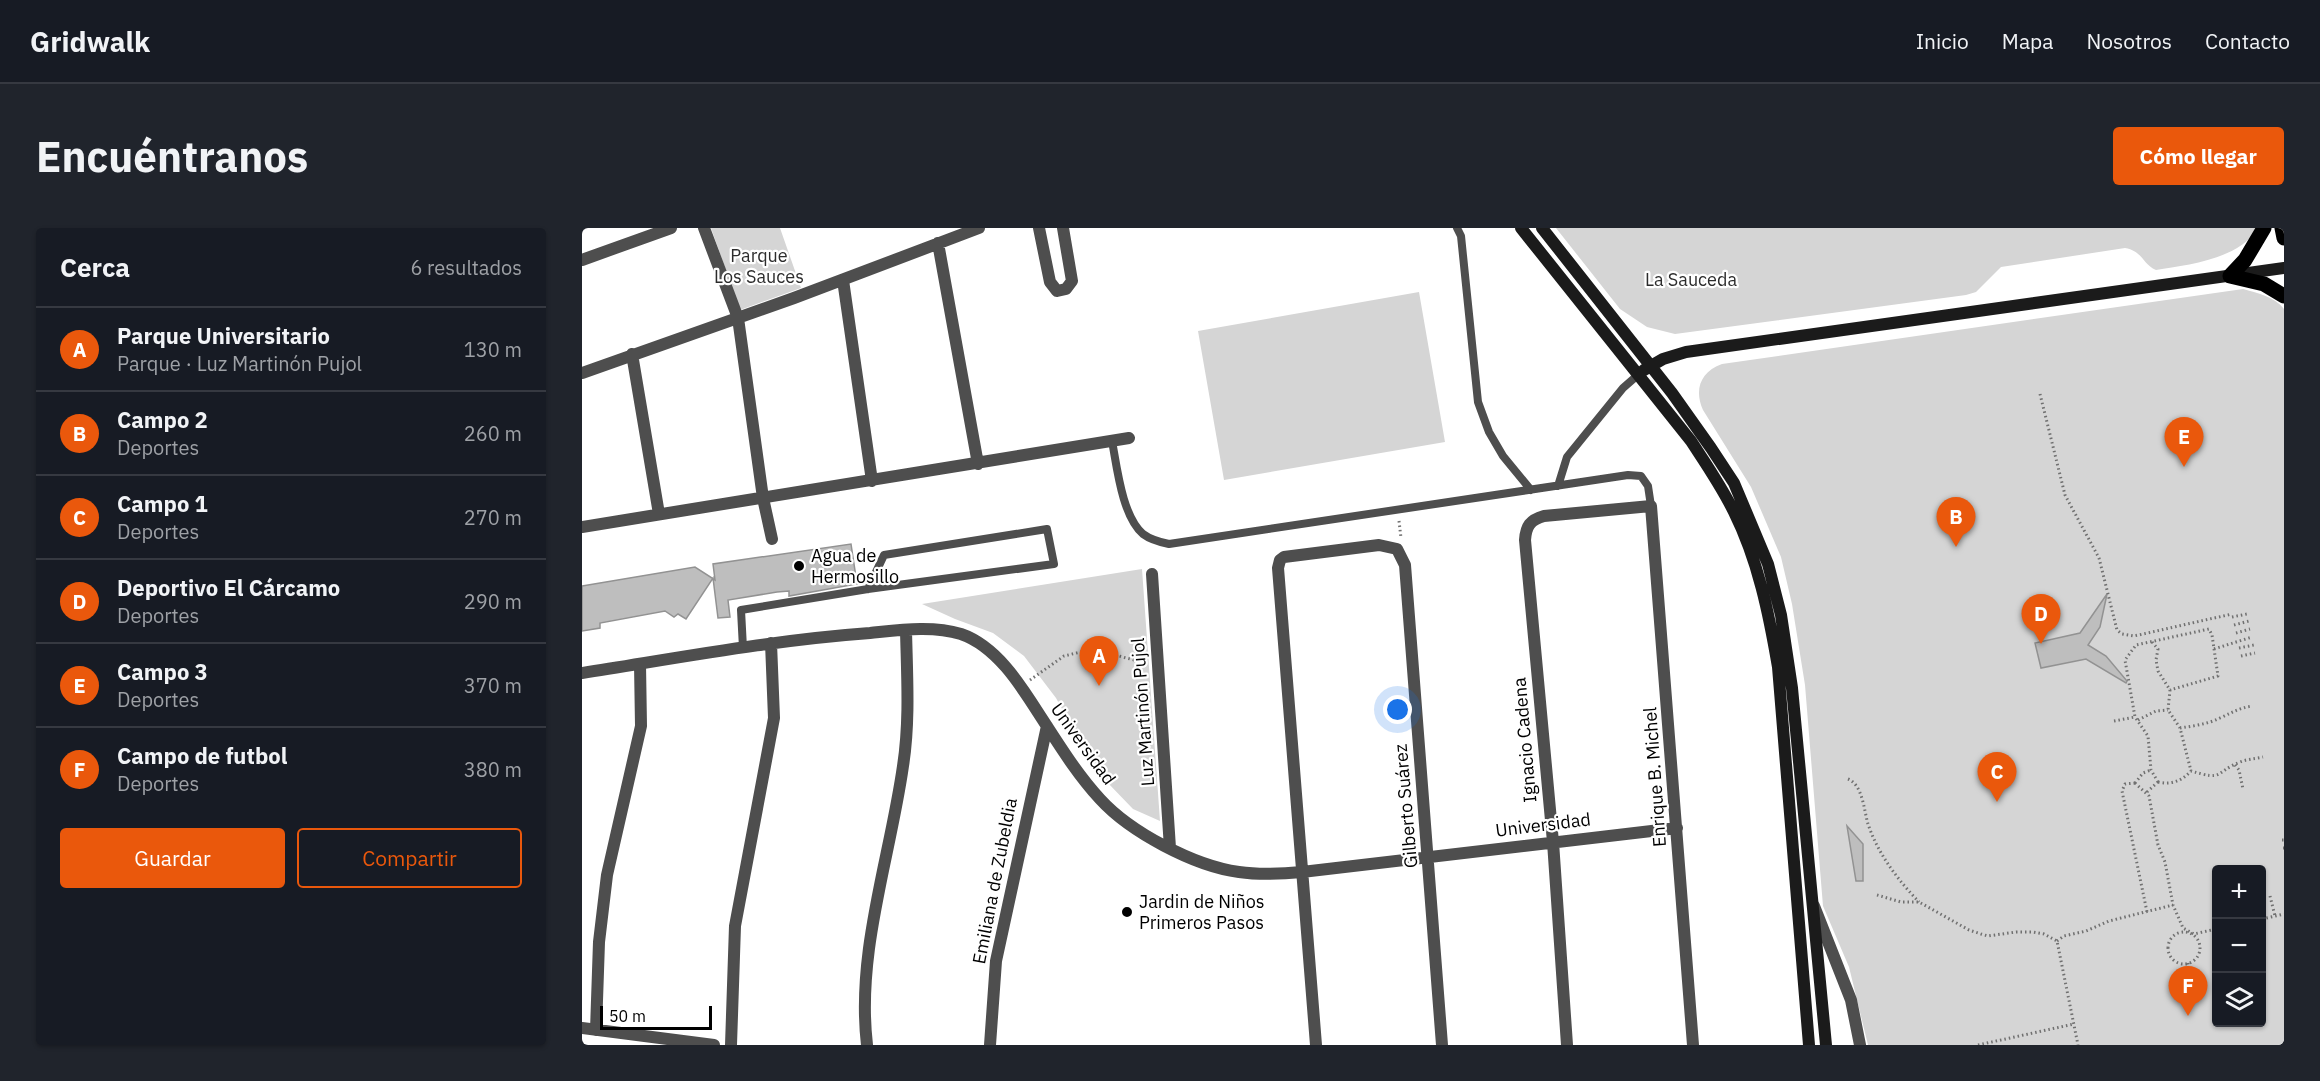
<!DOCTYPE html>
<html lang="es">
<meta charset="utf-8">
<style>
body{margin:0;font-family:"IBM Plex Sans",sans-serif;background:#20242c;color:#f1f3f6}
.controls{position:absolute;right:18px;bottom:18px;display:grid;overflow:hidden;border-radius:6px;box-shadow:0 2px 4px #0004}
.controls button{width:54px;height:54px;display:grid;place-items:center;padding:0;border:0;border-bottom:2px solid #363941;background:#171b24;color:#f1f3f6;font:30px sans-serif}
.scale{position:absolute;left:18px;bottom:15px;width:112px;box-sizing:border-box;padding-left:6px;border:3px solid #000;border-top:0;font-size:16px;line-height:21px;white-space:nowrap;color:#000;-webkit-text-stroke:4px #fff;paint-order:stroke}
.you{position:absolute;left:816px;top:482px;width:21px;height:21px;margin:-15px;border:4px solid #fff;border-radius:50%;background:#1a73e8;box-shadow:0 0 0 9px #1a73e833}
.badge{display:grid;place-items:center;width:39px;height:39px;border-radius:50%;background:#ea580c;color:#fff;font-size:20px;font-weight:700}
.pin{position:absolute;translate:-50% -50px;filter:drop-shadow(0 2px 3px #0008)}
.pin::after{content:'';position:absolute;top:32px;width:21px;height:18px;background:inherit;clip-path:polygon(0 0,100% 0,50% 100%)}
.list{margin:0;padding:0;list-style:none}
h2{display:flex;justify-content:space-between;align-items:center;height:78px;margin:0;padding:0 24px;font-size:26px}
h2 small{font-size:20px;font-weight:400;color:#9ea1a6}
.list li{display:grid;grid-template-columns:39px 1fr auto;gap:18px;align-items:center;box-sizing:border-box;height:84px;padding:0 24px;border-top:2px solid #363941}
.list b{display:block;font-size:22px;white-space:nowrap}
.list p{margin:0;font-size:20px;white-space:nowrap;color:#9ea1a6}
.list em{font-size:20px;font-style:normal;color:#9ea1a6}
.actions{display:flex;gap:12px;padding:18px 24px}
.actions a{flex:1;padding:14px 0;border:2px solid #ea580c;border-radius:6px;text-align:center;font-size:21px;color:#ea580c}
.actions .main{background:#ea580c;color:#fff}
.icon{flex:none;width:33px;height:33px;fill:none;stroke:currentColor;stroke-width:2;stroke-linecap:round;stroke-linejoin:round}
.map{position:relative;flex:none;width:1702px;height:817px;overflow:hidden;border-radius:6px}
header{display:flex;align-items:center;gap:36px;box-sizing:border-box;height:84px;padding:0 30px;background:#171b24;border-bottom:2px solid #363941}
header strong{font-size:28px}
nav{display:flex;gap:33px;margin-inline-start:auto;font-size:21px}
.intro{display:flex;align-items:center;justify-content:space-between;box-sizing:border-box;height:144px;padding:0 36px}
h1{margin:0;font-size:42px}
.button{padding:15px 27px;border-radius:6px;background:#ea580c;color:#fff;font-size:21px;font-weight:700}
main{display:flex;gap:36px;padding:0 36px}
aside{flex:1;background:#171b24;border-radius:6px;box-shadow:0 2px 4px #0004}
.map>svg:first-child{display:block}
.green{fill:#d5d5d5;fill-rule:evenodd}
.building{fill:#bebebe;stroke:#929292;stroke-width:1.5}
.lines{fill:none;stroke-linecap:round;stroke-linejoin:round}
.path{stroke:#707070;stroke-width:3;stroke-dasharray:1.5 3;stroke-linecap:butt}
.service{stroke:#4e4e4e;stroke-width:8}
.minor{stroke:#4e4e4e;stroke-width:12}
.secondary{stroke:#1b1b1b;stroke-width:12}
.primary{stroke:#000;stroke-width:15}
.poi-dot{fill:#000;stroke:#fff;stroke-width:2}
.labels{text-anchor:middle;stroke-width:4.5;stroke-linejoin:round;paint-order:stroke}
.park-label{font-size:18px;fill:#2c2c2c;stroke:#fff}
.poi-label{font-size:18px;fill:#000;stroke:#fff;text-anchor:start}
.street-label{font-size:18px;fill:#000;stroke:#fff}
</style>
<header>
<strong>Gridwalk</strong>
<nav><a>Inicio</a><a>Mapa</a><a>Nosotros</a><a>Contacto</a></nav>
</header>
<div class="intro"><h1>Encuéntranos</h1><a class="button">Cómo llegar</a></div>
<main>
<aside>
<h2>Cerca<small>6 resultados</small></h2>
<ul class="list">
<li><span class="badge">A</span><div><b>Parque Universitario</b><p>Parque · Luz Martinón Pujol</p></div><em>130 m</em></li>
<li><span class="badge">B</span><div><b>Campo 2</b><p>Deportes</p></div><em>260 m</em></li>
<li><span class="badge">C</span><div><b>Campo 1</b><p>Deportes</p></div><em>270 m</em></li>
<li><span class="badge">D</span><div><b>Deportivo El Cárcamo</b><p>Deportes</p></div><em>290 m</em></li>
<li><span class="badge">E</span><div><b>Campo 3</b><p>Deportes</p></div><em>370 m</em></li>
<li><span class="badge">F</span><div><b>Campo de futbol</b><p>Deportes</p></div><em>380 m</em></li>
</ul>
<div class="actions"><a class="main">Guardar</a><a>Compartir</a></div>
</aside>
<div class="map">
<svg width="1702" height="817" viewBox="0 0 1702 817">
<rect width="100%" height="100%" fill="#fff"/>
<path class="green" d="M129,0H198L219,60L158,82Z
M974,0H1675C1659,31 1605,37 1574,42C1560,36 1561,23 1543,20L1419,39L1394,64L1384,67L1093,106L1065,99L1038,81Z
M1661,61C1675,65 1692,68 1702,81V817H1286L1267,739L1241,678L1223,457L1210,376L1199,329L1169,259L1121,182C1112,162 1118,144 1140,136ZM1634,642H1680V794H1634Z
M837,64L863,214L642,252L616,103Z
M560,341L578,593L551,581L524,553L497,512L474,470L442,428L411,405L373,391L340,376Z"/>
<path class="building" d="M269,316L275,356L207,368V363L195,364L146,372L148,389L136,390L131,350L104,391L96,386L92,389L83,383L18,395V400L0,403V358L113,339L133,352L131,336Z
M1525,366L1518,399L1506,417L1524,428L1545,453L1544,455L1504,431L1459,440L1453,415L1498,405Z
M1265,598L1281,616V653H1274Z"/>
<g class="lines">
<path class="path" d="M1458,166L1483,267L1517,330L1535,402L1540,406L1552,408L1650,386
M817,293L819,310
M1650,389L1665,386
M1652,397L1667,393
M1654,405L1668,401
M1570,414L1576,421L1574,432L1576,443L1588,462L1586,482L1598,500L1609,543
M1657,420L1672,417
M1632,421L1670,409
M1659,428L1673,425
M448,452L482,428L511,421L563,435
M1556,492L1574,483L1586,482
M1532,493L1553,489
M1598,500C1611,498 1626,496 1638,490C1649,485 1657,480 1670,478
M1653,537L1657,542L1661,561
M1266,551C1281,557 1282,583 1286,596C1296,626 1316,652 1337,674
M1576,554L1569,542L1566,508L1553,489L1543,432L1554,417L1627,401L1630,407L1636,448L1588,462
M1576,554C1589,557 1600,553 1609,543C1643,553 1631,545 1658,534C1665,531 1673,531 1681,529
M1553,555L1567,568L1576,617L1583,634L1591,677L1601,700L1612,706L1634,701
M1553,555L1543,556L1540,563L1565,684
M1553,555L1561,545L1569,542
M1565,564L1576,554
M1700,612H1702
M1701,620H1702
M1295,667L1319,674H1337L1387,702L1399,706L1406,708L1434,704H1451L1462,706L1475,713L1496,817
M1688,668L1693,688
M1680,691L1702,686
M1586 720a16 16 0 1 1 32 0a16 16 0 1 1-32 0Z
M1475,713L1482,708L1504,703L1527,693L1591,677
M1606,735L1608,743
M1396,817L1492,796"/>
<path class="service" d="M875,0L879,8L896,174L907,204L921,228L949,262
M530,213C535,239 540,288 561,306C569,312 577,314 587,316L1046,247L1059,248L1066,258L1069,278
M976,258L985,229L1041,160L1057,146
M161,420L159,382L286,361L472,336L465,301L302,327L286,361"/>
<path class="minor" d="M122,0L156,90L181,270L190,311
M457,0L468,54L475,63L484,61L490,53L481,0
M356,15L396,236
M0,32L89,0
M261,52L290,253
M50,126L77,286
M0,145L212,70L397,0
M0,299L547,210
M570,346L588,620
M0,445C96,430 191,412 288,405C317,402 350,397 379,406C414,418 438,456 457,486C476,515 494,545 518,571C548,604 612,638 657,644C678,647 699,646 720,644L1095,600
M1232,678L1269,772L1278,817
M0,800L132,817
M14,802L17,714L25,647L59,498L58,436
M149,817L153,698L192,490L189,415
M285,817C274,724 308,630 321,538C328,493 325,448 324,402
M408,817L414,733L465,498
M734,817L696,340L698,332L702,329L797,317L815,321L823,337L860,817
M985,817L971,614L943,312C944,298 948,292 962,288L1069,278L1111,817"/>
<path class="secondary" d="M939,0L1109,213C1124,236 1140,259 1152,284C1176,332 1187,386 1196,439L1227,817
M960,0L1090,165L1129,220L1152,255L1186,336L1199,387L1210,460L1244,817
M1062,142L1081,131L1104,124L1702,40"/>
<path class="primary" d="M1682,0L1663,32L1648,48L1682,56L1702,68
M1700,0L1702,10"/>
</g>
<g class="poi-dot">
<circle cx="217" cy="338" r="6"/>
<circle cx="545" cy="684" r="6"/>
</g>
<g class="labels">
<g class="park-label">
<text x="177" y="34">Parque<tspan x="177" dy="21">Los Sauces</tspan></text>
<text x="1109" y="58">La Sauceda</text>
</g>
<g class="poi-label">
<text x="229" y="334">Agua de<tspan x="229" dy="21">Hermosillo</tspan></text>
<text x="557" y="680">Jardin de Niños<tspan x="557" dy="21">Primeros Pasos</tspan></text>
</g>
<g class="street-label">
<text transform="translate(561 484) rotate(-94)" y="6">Luz Martinón Pujol</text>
<text transform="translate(943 512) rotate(-95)" y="6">Ignacio Cadena</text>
<text transform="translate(501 516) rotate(54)" y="6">Universidad</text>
<text transform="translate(1073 549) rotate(-94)" y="6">Enrique B. Michel</text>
<text transform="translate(824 578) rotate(-95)" y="6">Gilberto Suárez</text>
<text transform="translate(961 597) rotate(-7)" y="6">Universidad</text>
<text transform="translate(413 653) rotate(-79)" y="6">Emiliana de Zubeldia</text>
</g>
</g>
</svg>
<div class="controls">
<button>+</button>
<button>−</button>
<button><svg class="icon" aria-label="layers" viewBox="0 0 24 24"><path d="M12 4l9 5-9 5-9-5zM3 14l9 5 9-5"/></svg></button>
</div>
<div class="scale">50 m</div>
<div class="you"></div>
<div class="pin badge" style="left:517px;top:458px">A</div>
<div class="pin badge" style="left:1374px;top:319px">B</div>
<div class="pin badge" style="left:1415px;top:574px">C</div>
<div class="pin badge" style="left:1459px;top:416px">D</div>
<div class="pin badge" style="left:1602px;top:239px">E</div>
<div class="pin badge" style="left:1606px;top:788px">F</div>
</div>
</main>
